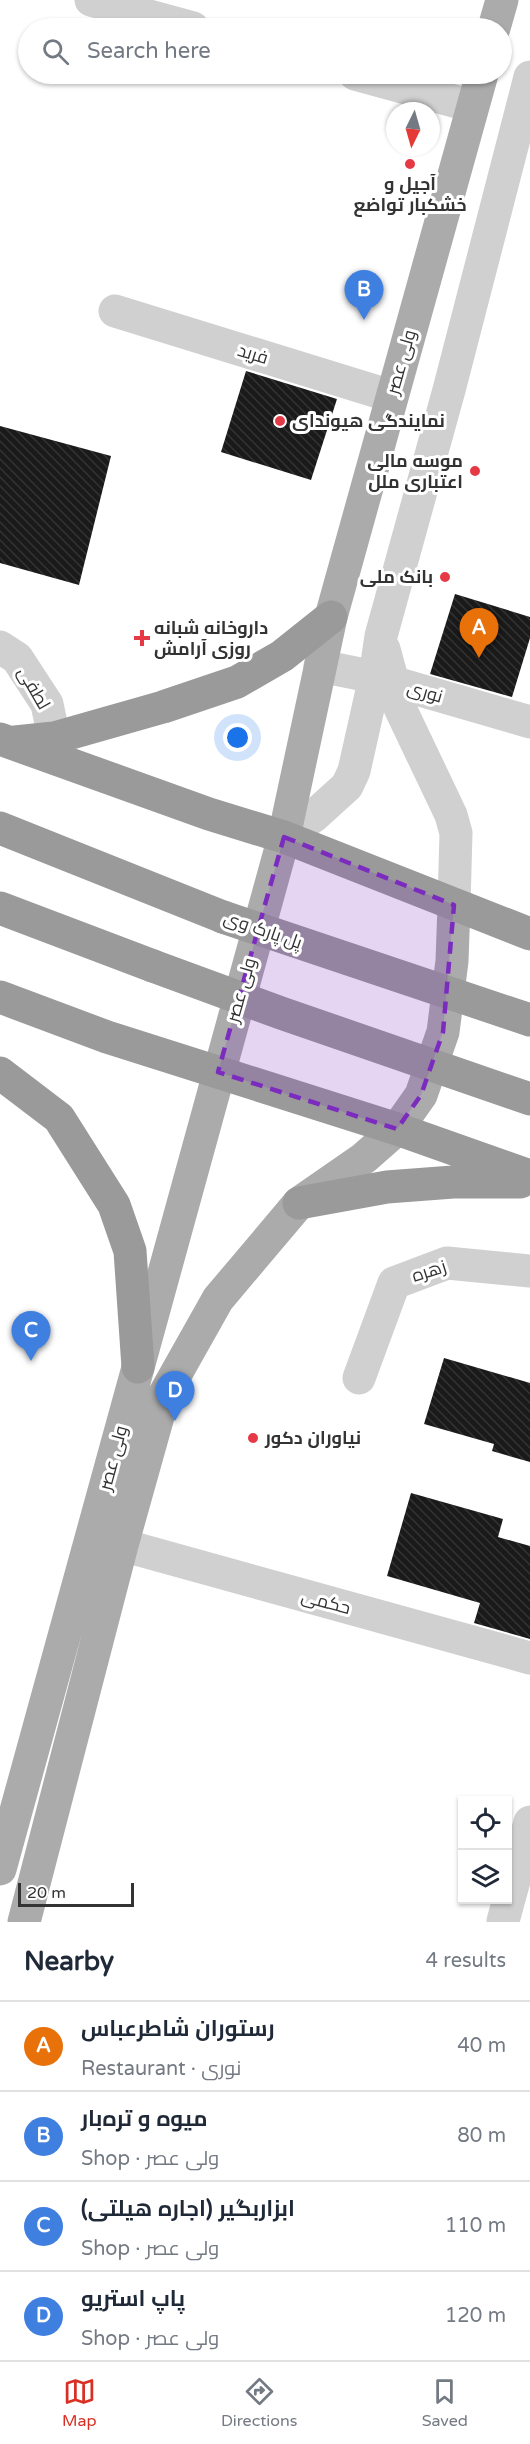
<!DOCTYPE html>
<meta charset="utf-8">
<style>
body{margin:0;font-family:"Varela Round",Cairo,sans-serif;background:#f6f6f7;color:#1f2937}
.controls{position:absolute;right:18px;bottom:18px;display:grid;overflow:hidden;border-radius:0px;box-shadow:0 2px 4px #0004}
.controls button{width:54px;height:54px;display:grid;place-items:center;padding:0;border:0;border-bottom:2px solid #e0e1e3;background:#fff;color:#1f2937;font:30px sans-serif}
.compass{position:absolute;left:386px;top:102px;width:54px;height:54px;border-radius:50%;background:#fff;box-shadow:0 2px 4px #0004;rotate:185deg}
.scale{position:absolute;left:18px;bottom:15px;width:116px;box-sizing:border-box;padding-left:6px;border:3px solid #333;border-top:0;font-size:16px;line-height:21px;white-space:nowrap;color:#333;-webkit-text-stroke:4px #fff;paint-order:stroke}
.you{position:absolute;left:238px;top:738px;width:21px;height:21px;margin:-15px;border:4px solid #fff;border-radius:50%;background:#1a73e8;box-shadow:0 0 0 9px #1a73e833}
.badge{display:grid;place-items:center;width:39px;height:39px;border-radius:50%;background:#d93025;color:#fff;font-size:20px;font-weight:700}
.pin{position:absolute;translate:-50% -50px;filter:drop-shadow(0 2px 3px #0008)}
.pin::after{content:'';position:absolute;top:32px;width:21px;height:18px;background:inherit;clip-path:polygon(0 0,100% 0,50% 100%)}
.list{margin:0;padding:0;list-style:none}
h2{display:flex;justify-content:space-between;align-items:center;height:78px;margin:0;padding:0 24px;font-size:26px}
h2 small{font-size:20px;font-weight:400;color:#747a83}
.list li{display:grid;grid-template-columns:39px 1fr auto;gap:18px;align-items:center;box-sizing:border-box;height:90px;padding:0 24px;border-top:2px solid #e0e1e3}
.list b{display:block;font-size:22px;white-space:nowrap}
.list p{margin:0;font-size:20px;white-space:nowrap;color:#747a83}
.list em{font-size:20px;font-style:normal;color:#747a83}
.icon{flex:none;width:33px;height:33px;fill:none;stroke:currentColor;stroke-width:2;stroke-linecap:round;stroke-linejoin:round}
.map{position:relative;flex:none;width:530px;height:1922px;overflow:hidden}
.search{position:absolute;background:#fff;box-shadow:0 2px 4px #0004;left:18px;right:18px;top:18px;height:66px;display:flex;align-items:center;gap:15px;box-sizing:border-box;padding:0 21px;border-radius:33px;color:#747a83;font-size:22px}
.sheet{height:438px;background:#fff}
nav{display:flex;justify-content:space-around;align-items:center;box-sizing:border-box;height:84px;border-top:2px solid #e0e1e3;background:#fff;font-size:16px;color:#747a83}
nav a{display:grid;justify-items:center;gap:3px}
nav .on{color:#d93025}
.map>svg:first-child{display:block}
.building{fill:url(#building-back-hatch)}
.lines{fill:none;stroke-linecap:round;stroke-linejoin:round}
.minor{stroke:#d0d0d0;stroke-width:33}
.major{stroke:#ababab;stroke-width:33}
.highway{stroke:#9a9a9a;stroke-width:33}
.highway-bridge{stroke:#9a9a9a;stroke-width:33}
.marked{fill:#7b2cbf;fill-opacity:0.2;stroke:#7b2cbf;stroke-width:4.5;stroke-dasharray:12 8;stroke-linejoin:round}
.poi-dot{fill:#e63946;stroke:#fff;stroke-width:2}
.labels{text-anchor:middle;stroke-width:6;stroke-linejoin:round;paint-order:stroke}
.poi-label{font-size:18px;font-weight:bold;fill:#333;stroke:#fff;text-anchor:start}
.street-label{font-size:18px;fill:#333;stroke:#fff}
</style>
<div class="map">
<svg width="530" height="1922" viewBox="0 0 530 1922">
<defs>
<pattern id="building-back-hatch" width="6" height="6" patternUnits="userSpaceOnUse" patternTransform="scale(1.5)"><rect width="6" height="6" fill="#1a1a1a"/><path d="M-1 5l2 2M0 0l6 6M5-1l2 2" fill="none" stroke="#333"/></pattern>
</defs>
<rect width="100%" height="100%" fill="#fff"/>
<path class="building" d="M246,371L337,399L311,480L221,452Z
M0,426L111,456L79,585L0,563Z
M455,594L530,617V638L512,697L430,674Z
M444,1358L530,1383V1462L492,1451L494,1444L424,1424Z
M411,1493L503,1519L498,1537L530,1546V1639L474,1623L480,1603L387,1576Z"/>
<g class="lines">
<path class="minor" d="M91,0L193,28
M355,74L472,106
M115,311L391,396
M0,647L17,658L47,704L54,738
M384,649L400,708L451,815L456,833L454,905
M320,666L375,677L530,722
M284,837L314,816L347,786L354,771L375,677L381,636L449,390L530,77
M359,1378L394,1283L447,1263L530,1271
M122,1545L530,1658
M503,1921L530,1822"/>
<path class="major" d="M494,28L502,0
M0,1869L284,837L331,617L482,74
M24,1922L122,1545L164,1395L218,1299L299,1203L364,1158L397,1129L421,1095L443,1032L452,961L454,905"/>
<path class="highway" d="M0,739L209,814L284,837L530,934
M15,742L54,738L163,707L237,682L282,656L331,617
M0,828L223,917
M0,908L153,966
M0,997L107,1037L397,1129L530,1176
M0,1073L59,1118L114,1205L130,1251L138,1367
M299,1203L387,1187L453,1182H520"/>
<path class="highway-bridge" d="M223,917L530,1020
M153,966L281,1013L530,1099"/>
</g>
<path class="marked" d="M284,837L454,905L443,1032L421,1095L397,1129L218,1072Z"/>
<g class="poi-dot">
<circle cx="410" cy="164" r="6"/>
<circle cx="280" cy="421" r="6"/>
<circle cx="475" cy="471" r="6"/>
<circle cx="445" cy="577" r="6"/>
<path d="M139 629h6v6h6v6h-6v6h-6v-6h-6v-6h6z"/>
<circle cx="253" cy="1438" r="6"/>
</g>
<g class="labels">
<g class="poi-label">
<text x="410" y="190" text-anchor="middle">آجیل و<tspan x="410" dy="21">خشکبار تواضع</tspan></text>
<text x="292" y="427">نمایندگی هیوندای</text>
<text x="463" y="467" text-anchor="end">موسه مالی<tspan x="463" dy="21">اعتباری ملل</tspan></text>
<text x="433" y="583" text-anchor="end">بانک ملی</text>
<text x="154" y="634">داروخانه شبانه<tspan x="154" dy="21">روزی آرامش</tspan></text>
<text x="265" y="1444">نیاوران دکور</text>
</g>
<g class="street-label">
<text transform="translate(253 354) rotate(17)" y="6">فرید</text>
<text transform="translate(401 362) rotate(-74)" y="6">ولی عصر</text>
<text transform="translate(34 688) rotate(60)" y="6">لطفی</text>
<text transform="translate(425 692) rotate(16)" y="6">نوری</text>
<text transform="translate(263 930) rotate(19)" y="6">پل پارک وی</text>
<text transform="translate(241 990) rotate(-74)" y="6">ولی عصر</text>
<text transform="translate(429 1271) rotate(-18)" y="6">زهره</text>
<text transform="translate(113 1458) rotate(-75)" y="6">ولی عصر</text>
<text transform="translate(326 1602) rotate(15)" y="6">حکمی</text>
</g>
</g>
</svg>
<div class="controls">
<button><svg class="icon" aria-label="locate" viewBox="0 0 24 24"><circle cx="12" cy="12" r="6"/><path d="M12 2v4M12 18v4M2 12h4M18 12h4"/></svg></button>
<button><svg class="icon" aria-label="layers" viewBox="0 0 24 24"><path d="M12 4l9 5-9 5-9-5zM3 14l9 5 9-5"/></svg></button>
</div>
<svg class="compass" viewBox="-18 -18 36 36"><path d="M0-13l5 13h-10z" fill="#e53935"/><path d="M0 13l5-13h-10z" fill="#747a83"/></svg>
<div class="scale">20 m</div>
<div class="you"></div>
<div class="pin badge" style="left:479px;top:658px;background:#e8710a">A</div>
<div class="pin badge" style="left:364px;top:320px;background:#3f7fe0">B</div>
<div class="pin badge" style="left:31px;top:1361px;background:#3f7fe0">C</div>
<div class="pin badge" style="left:175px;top:1421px;background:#3f7fe0">D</div>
<div class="search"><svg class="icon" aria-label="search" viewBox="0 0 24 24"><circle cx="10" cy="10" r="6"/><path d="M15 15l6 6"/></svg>Search here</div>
</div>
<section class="sheet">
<h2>Nearby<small>4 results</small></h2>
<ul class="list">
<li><span class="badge" style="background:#e8710a">A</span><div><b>رستوران شاطرعباس</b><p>Restaurant · نوری</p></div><em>40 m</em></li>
<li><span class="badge" style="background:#3f7fe0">B</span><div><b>میوه و تره‌بار</b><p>Shop · ولی عصر</p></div><em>80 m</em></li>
<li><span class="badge" style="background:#3f7fe0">C</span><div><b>ابزاربگیر (اجاره هیلتی)</b><p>Shop · ولی عصر</p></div><em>110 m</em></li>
<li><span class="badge" style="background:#3f7fe0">D</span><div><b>پاپ استریو</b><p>Shop · ولی عصر</p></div><em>120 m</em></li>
</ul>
</section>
<nav>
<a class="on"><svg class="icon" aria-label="map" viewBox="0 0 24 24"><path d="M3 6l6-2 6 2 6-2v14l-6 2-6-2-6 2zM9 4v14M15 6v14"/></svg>Map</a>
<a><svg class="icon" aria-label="directions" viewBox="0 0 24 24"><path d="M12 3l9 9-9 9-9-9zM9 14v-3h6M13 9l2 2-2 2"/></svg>Directions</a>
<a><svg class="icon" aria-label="saved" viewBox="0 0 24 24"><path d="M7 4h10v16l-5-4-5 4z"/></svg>Saved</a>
</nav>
